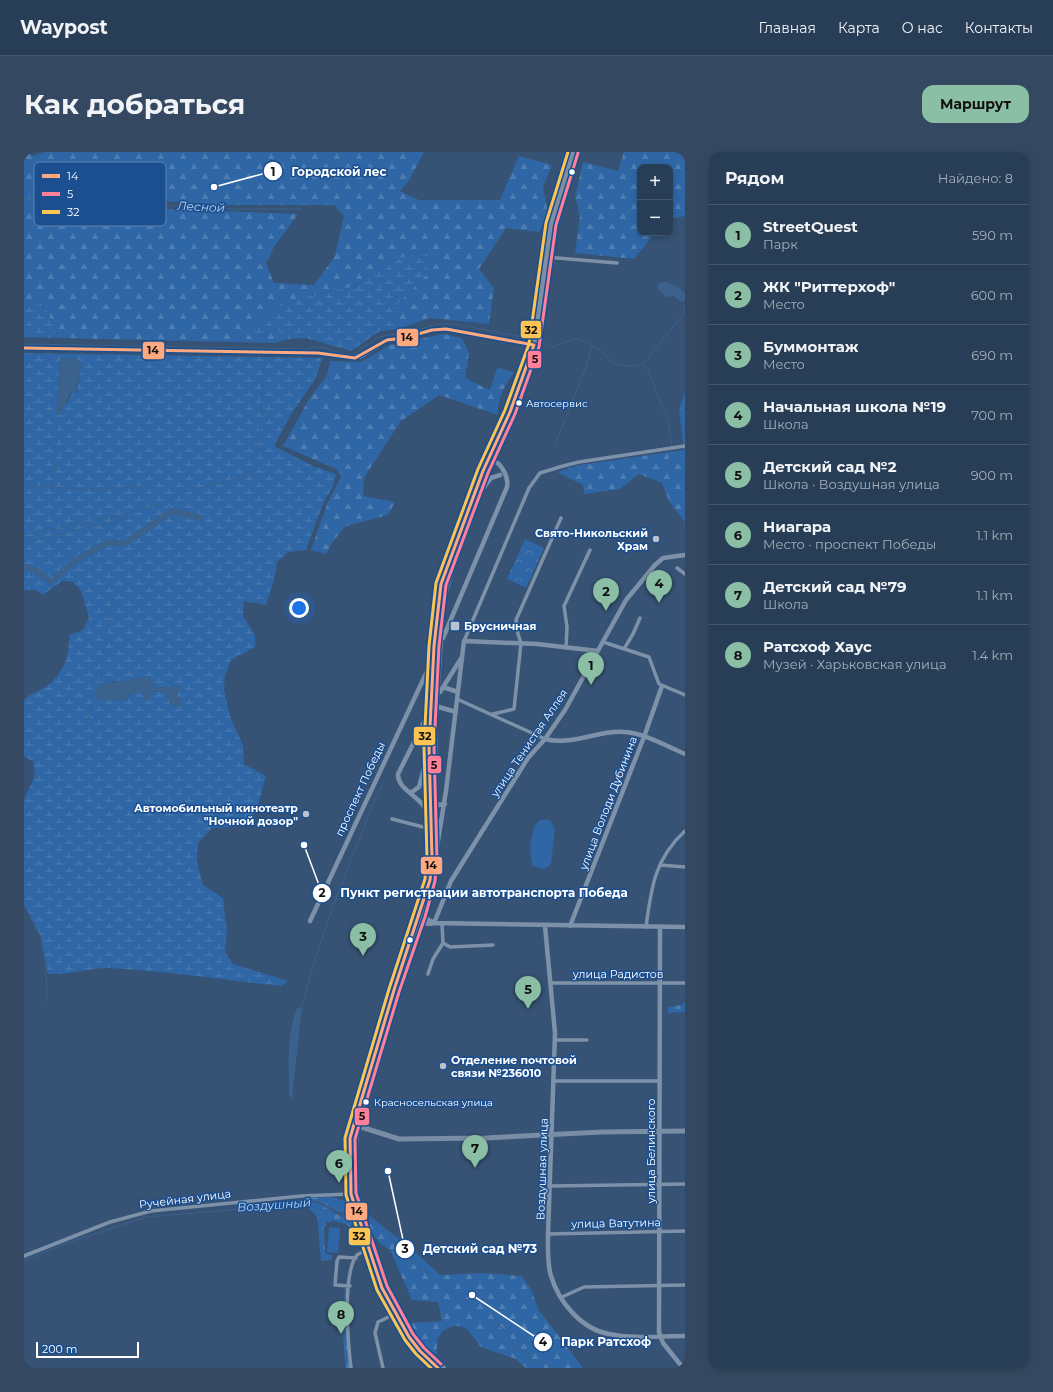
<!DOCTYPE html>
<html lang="ru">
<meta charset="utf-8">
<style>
body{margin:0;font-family:Montserrat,sans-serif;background:#344961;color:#f1f3f6}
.controls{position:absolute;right:12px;top:12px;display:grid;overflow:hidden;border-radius:8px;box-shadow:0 2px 6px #0003}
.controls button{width:36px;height:36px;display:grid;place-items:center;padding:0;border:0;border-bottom:1px solid #44576d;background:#283e57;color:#f1f3f6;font:20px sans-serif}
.scale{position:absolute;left:12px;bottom:10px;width:103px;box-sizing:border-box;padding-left:4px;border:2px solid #fff;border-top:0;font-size:11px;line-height:14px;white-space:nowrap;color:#fff;-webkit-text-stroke:3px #1b4f8f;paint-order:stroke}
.you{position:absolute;left:275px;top:456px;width:14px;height:14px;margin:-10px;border:3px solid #fff;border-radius:50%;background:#1a73e8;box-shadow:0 0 0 6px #1a73e833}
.badge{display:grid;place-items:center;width:26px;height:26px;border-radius:50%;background:#8abfa5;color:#111;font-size:13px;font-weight:700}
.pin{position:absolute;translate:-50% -33px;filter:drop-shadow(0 1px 2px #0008)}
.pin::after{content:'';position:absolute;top:21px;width:14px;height:12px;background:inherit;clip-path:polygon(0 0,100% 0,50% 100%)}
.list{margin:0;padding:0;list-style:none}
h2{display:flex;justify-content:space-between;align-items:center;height:52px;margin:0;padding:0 16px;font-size:17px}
h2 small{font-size:13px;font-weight:400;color:#a5aeba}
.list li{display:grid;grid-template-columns:26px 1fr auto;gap:12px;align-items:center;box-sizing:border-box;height:60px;padding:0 16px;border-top:1px solid #44576d}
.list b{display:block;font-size:15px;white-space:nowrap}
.list p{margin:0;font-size:13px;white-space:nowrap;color:#a5aeba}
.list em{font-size:13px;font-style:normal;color:#a5aeba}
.map{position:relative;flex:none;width:661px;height:1216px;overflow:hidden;border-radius:12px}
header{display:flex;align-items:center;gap:24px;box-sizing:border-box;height:56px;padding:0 20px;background:#283e57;border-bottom:1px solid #44576d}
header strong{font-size:19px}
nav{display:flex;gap:22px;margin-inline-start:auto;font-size:14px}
.intro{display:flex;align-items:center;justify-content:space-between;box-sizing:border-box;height:96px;padding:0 24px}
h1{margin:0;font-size:28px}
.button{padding:10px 18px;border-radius:12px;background:#8abfa5;color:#111;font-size:14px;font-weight:700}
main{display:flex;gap:24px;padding:0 24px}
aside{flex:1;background:#283e57;border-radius:12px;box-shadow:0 2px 6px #0003}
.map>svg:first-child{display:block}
.forest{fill:url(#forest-firs)}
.wetland{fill:url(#wetland-marsh);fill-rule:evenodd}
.park{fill:url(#park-crowns)}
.garden{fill:#2f66a5}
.water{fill:#3b618d}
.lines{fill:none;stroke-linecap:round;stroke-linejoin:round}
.stream{stroke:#3b618d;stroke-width:1}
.river{stroke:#3b618d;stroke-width:6}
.minor{stroke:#7d92a8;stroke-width:3.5}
.tertiary{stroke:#7d92a8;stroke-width:4.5}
.secondary{stroke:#798da4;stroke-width:5}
.primary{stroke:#7d8ea7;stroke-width:5.5}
.primary-bridge{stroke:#7d8ea7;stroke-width:5.5}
.bus-1-casing{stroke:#1b4f8f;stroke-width:6}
.bus-2-casing{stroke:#1b4f8f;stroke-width:6}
.bus-3-casing{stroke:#1b4f8f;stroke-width:6}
.bus-1{stroke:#ffa980;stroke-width:3}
.bus-2{stroke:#ff8098;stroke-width:3}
.bus-3{stroke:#fcc553;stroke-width:3}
.bus-dot{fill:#fff;stroke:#1b4f8f;stroke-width:1.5}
.poi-dot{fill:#b9c2ce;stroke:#1b4f8f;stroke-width:1.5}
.labels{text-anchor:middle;stroke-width:3;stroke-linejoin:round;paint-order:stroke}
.bus-label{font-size:10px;fill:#fff;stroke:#1b4f8f;text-anchor:start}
.poi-label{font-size:11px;font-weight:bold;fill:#fff;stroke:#1b4f8f;text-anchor:end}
.street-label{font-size:11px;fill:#fff;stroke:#1b4f8f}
.water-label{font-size:12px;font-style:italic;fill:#b5d3f5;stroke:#1b4f8f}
.key{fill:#1b4f8f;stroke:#5f84b1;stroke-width:1}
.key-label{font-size:11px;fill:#fff}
.leader{fill:none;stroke:#fff;stroke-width:1.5}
.callout-dot{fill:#fff;stroke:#1b4f8f;stroke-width:1.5}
.mark-label{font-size:12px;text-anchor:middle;font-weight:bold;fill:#111}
.callout-label{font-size:12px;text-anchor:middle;font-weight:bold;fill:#fff;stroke:#1b4f8f;stroke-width:3;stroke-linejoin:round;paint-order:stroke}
.line-badge{stroke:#1b4f8f;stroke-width:1.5}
.pale-badge-label{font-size:11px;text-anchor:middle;font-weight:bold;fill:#111}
</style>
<header>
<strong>Waypost</strong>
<nav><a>Главная</a><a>Карта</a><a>О нас</a><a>Контакты</a></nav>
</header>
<div class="intro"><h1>Как добраться</h1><a class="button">Маршрут</a></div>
<main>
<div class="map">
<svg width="661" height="1216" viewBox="0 0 661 1216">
<defs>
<pattern id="forest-firs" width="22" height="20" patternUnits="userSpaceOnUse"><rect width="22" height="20" fill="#2f66a5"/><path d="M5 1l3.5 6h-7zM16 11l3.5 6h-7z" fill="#4e7db2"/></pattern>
<pattern id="wetland-marsh" width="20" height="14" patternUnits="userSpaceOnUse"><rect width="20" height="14" fill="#2f66a5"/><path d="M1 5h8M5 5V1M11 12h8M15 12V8" fill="none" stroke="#4e7db2"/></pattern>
<pattern id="park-crowns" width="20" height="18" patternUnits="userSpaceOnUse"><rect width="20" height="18" fill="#2f66a5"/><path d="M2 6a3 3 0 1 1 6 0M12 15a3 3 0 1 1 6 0" fill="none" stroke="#4e7db2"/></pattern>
</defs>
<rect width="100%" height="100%" fill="#365274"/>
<path class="forest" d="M0,0L10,4L20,0H400L384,30L376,39L395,48H476L495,4L528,13L519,35L524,61L515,80L482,76L455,117L470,136L465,172L405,166L375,177L368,158L404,121L403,98L353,113L332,134L282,145L251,156L229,186L253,177L264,187L252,191L34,186L22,156L0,147V53H43L274,62L250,95L242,111L250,131L290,133L311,104L320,64L310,53H204L0,41Z
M600,0H661V64L646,67V15H616V81H631L610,107L551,101L556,64L551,44L559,10L594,19Z
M420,182L438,186L445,201L441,226L466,238L473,216L490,220C481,234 473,246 474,263L415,243L376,270L340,326L339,344L371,350L364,363L322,374L309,389L302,402L287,398L304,350L317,325L312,317L259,294L284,249L303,223L306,209L337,210L366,193Z
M661,238V370L645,349L638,331L615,322L596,337L560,342L559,333L533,320L556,313L660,298L655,259Z
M661,850V860L644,861V855L657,853Z
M306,1045L327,1050L331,1062C313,1065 301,1048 284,1048V1046Z
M284,1050C301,1049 312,1069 331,1065L339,1090L333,1089L324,1073L310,1069L303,1070L300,1076L301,1101L308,1103V1108L297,1109L293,1064L285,1057Z
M346,1064L389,1098L416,1123L460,1121L498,1124L508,1139L514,1157L559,1216H502L492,1207L457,1195L442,1176L435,1174H428L419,1179L413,1187V1201L409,1204L393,1184L387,1171L418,1169L414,1150L388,1148L366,1098L355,1091L345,1076Z
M321,1136H324L322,1169L326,1216H322C318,1189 319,1163 321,1136Z"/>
<path class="wetland" d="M0,41L46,44L43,53H0Z
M404,98V121L368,158L375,177L356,179L327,199L282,186L264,187L253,177L229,186L220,181L251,156L282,145L332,134L353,113Z
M0,147L22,156L34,186L0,185Z
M0,201L298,206L292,226L266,264L250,294L289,314L312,322L309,335L300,349L282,398L264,400L253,410L250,428L242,453L220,449L219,464L231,483V495L207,508L201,523L200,538L206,565L219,593L220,612L242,624L233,657L220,674L188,676L174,691L173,710L179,733L199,746L203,779L201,800L208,811L212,813L264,829L257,834C200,828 143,819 85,816C65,816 45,823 24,822L17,785L0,752V648L11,623L9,609L0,605V548C7,541 16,539 24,533C40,521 46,502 45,483L59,478L65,466L57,438L49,430L38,429L19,443L11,438H0ZM36,206L55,208L57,212L53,240L49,239L43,251L33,253ZM125,526L132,536L156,534L147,553L144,545L139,540L127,539L124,549H121L119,541H109L100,548L72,547L87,530Z"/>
<path class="park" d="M501,387L520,396L502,436L483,427Z"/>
<path class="garden" d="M517,668H526L531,677L527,711L525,714L520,717L509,714C504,705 506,672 517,668Z
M305,1075L316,1076L314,1101L303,1100Z"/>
<path class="water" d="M641,130L653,134L661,141V148L657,150L650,144L643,145L633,136L635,131Z
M36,206L55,208L57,212L52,240L48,239L35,263L32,262Z
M118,525L125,526L132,536L156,534L159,536L152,542L159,548L157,553L152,556C146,552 144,545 139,540L127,539L124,550L121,549L119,541H109L100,548L72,547V540L75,533Z
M278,854L268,948L265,943C265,914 262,883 273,856Z"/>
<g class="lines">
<path class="stream" d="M0,47L77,48L189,57H279
M77,48L86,42L90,0
M514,188L528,195L554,186L579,200L587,209L594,213L613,214L621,210L660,161L661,157
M0,192L282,197L292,195L300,196L323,203
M326,203L331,202L353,186L362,183L379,182L415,172H431L508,187
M619,212L623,216L637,252L643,264L648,293L645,303L647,314L661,327
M531,293L562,215L568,193
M0,333C43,337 84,339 127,333
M29,334L34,263
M143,351L147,360
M0,383L101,362L143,350L161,340L230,322L233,315L240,212
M0,390L109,365
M75,533C81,504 82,474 89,445
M63,573L68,548L74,536
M0,752L17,785L22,812L23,850
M278,854C298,776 328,703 359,630
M318,1062L322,1054
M339,1063L344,1064L367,1084L374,1096L381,1101L395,1118L401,1120L423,1139L442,1148L460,1147L472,1167V1173C475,1174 479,1176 481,1178C487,1183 486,1191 491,1198L496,1197L505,1201L507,1209L524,1212L530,1216
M0,1109L40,1092L122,1065L231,1056L256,1051L290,1049L317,1063L323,1065L334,1063"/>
<path class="river" d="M0,415L11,418L28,430L48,410L83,391H101L148,359L177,366"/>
<path class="minor" d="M521,105L593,111
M653,416L661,422
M440,489L505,336L516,321L539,314L555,310L661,294
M579,490L625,505L635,532L661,543
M542,496L543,475L540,454L566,398
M600,497L609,482L616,466
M433,547L521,587
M469,562L490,557L497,491L494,482L492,468L537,366
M368,667L399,675L406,674
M636,713L661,715
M418,772L419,791L426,795L469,793
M622,775C627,736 631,706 661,679
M404,822L409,807L419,791
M528,831H661
M531,888H563
M531,929H636
M527,1034L661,1032
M524,1082L661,1079
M0,1104L86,1070L127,1059L277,1044L327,1042
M326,1134L311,1133L313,1109L315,1105L332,1106
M538,1145L560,1135L661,1133
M327,1216C324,1192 318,1121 333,1103C336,1101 341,1099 344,1097
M359,1216L351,1181L354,1170L371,1162"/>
<path class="tertiary" d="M0,196L294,201L331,206L337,204L363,188L380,186L408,178L422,177L510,193
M460,335L467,326L476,323
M419,486L483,335C485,326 478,312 469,308
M419,535L434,540
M416,540L438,505
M415,555L432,560
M403,564L374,622C373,638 398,644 405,663
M521,587C550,594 573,578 600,580C621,581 642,594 661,602
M385,640H388L395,635L404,601
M410,647L414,653L421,652
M413,695L422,639L440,489L513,492L574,499
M396,763L410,771
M286,769L406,513
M394,770L406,772L410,771L661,775
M410,771L427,729L504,606L521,587L541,558L602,448L631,413L639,406L661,403
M521,774L531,881L524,1082C524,1096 523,1111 527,1124C535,1150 557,1177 585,1182C609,1187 636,1184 661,1184
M546,774L620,585L638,534
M636,775L635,1180L639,1191L659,1216"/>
<path class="secondary" d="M334,974L375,987L462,986L578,980L661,979"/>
<path class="primary" d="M418,463L420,444L427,419L480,278L510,193L527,72L549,0
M412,467L415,443L421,417L476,281
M411,569L410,647L412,704L408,739L374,837L334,974C330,995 327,1016 330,1037C332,1057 341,1077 348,1095C364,1140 380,1186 419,1216
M406,571L405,647L407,712
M400,751L405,730
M362,863L390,780
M325,1009L327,977L359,877
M341,1088L348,1108"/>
<path class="primary-bridge" d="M411,569L418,463
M406,571L412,467"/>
<defs>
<path id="bus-1" d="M0,196L294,201L331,206L363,188L380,186L408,178L422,177L510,193
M414,1216L396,1199L385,1185L358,1136L327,1042L326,986L370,838L406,728L408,706L405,595L410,494L417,432L459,319L486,260L510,193"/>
<path id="bus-2" d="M417,1212L400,1196L389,1182L363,1134L332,1041L331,987L375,840L401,765L411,729L413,706L410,595L415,494L422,433L464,321L491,262L515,195L532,73L554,1"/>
<path id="bus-3" d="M407,1216L392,1202L381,1188L353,1138L322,1043L321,986L365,837L401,727L403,706L400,595L405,494L412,431L454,317L481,258L505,192L522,71L544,0"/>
</defs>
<use href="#bus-1" class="bus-1-casing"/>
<use href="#bus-2" class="bus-2-casing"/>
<use href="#bus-3" class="bus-3-casing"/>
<use href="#bus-1" class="bus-1"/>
<use href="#bus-2" class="bus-2"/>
<use href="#bus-3" class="bus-3"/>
</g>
<g class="bus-dot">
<circle cx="548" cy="20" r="3.5"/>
<circle cx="495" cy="251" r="3.5"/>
<circle cx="386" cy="788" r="3.5"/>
<circle cx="342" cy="950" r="3.5"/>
</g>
<g class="poi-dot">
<circle cx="632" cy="387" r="4"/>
<rect x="426" y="469" width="10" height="10" rx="2"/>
<circle cx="282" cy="662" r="4"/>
<circle cx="419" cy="914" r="4"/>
</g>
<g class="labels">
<g class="bus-label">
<text x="502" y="255">Автосервис</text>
<text x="350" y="954">Красносельская улица</text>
</g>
<g class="poi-label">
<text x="624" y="385">Свято-Никольский<tspan x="624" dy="13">Храм</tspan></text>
<text x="440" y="478" text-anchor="start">Брусничная</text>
<text x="274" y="660">Автомобильный кинотеатр<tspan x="274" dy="13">"Ночной дозор"</tspan></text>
<text x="427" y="912" text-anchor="start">Отделение почтовой<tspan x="427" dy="13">связи №236010</tspan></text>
</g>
<g class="street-label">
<text transform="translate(505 591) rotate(-56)" y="4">улица Тенистая Аллея</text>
<text transform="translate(336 637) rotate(-65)" y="4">проспект Победы</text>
<text transform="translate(584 651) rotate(-69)" y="4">улица Володи Дубинина</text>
<text x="594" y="826">улица Радистов</text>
<text transform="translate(627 999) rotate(-90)" y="4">улица Белинского</text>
<text transform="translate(518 1017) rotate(-88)" y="4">Воздушная улица</text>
<text transform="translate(161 1047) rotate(-7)" y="4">Ручейная улица</text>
<text transform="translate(592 1071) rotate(-1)" y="4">улица Ватутина</text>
</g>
<g class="water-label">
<text transform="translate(177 55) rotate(3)" y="4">Лесной</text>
<text transform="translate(250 1053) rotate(-4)" y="4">Воздушный</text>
</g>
</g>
<rect x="10" y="10" width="132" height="64" rx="6" class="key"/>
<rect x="18" y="22" width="18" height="4" fill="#ffa980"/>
<rect x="18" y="40" width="18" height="4" fill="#ff8098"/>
<rect x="18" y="58" width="18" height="4" fill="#fcc553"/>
<g class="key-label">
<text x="43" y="28">14</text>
<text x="43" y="46">5</text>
<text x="43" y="64">32</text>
</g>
<path class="leader" d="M190 35L249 19M280 693L298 741M364 1019L381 1097M448 1143L519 1190"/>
<g class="callout-dot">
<circle cx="190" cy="35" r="4"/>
<circle cx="280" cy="693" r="4"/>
<circle cx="364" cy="1019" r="4"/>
<circle cx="448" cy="1143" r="4"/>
<circle cx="249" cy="19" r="10"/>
<circle cx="298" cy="741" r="10"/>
<circle cx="381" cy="1097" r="10"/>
<circle cx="519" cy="1190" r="10"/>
</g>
<g class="mark-label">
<text x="249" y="24">1</text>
<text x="298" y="745">2</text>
<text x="381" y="1101">3</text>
<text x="519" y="1194">4</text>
</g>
<g class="callout-label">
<text x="315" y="24">Городской лес</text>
<text x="460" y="745">Пункт регистрации автотранспорта Победа</text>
<text x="456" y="1101">Детский сад №73</text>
<text x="582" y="1194">Парк Ратсхоф</text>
</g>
<g class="line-badge">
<rect x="496" y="168" width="22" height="19" rx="4" fill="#fcc553"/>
<rect x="372" y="176" width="23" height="19" rx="4" fill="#ffa980"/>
<rect x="118" y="189" width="23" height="19" rx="4" fill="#ffa980"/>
<rect x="503" y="198" width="15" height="19" rx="4" fill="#ff8098"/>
<rect x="389" y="574" width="23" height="20" rx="4" fill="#fcc553"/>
<rect x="403" y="603" width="15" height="19" rx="4" fill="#ff8098"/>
<rect x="396" y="704" width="23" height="19" rx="4" fill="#ffa980"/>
<rect x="330" y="955" width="16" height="19" rx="4" fill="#ff8098"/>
<rect x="321" y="1050" width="23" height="19" rx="4" fill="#ffa980"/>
<rect x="324" y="1075" width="23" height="19" rx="4" fill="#fcc553"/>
</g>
<g class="pale-badge-label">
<text x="507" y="182">32</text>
<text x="383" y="189">14</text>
<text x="129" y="202">14</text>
<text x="511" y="211">5</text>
<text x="401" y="588">32</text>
<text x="410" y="617">5</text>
<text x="407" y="717">14</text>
<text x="338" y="968">5</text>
<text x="333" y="1063">14</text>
<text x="335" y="1088">32</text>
</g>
</svg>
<div class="controls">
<button>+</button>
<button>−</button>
</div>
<div class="scale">200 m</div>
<div class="you"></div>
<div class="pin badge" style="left:567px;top:533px">1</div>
<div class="pin badge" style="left:582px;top:459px">2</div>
<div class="pin badge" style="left:339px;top:804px">3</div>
<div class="pin badge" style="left:635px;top:451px">4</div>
<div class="pin badge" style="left:504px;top:857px">5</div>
<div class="pin badge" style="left:315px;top:1031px">6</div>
<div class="pin badge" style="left:451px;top:1016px">7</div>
<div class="pin badge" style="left:317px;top:1182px">8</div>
</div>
<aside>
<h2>Рядом<small>Найдено: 8</small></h2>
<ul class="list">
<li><span class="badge">1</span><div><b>StreetQuest</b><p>Парк</p></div><em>590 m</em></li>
<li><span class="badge">2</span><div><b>ЖК &quot;Риттерхоф&quot;</b><p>Место</p></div><em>600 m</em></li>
<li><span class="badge">3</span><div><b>Буммонтаж</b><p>Место</p></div><em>690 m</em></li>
<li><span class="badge">4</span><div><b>Начальная школа №19</b><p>Школа</p></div><em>700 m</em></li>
<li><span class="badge">5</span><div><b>Детский сад №2</b><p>Школа · Воздушная улица</p></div><em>900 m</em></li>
<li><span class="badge">6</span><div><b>Ниагара</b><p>Место · проспект Победы</p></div><em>1.1 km</em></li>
<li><span class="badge">7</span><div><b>Детский сад №79</b><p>Школа</p></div><em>1.1 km</em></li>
<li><span class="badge">8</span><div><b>Ратсхоф Хаус</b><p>Музей · Харьковская улица</p></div><em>1.4 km</em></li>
</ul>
</aside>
</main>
